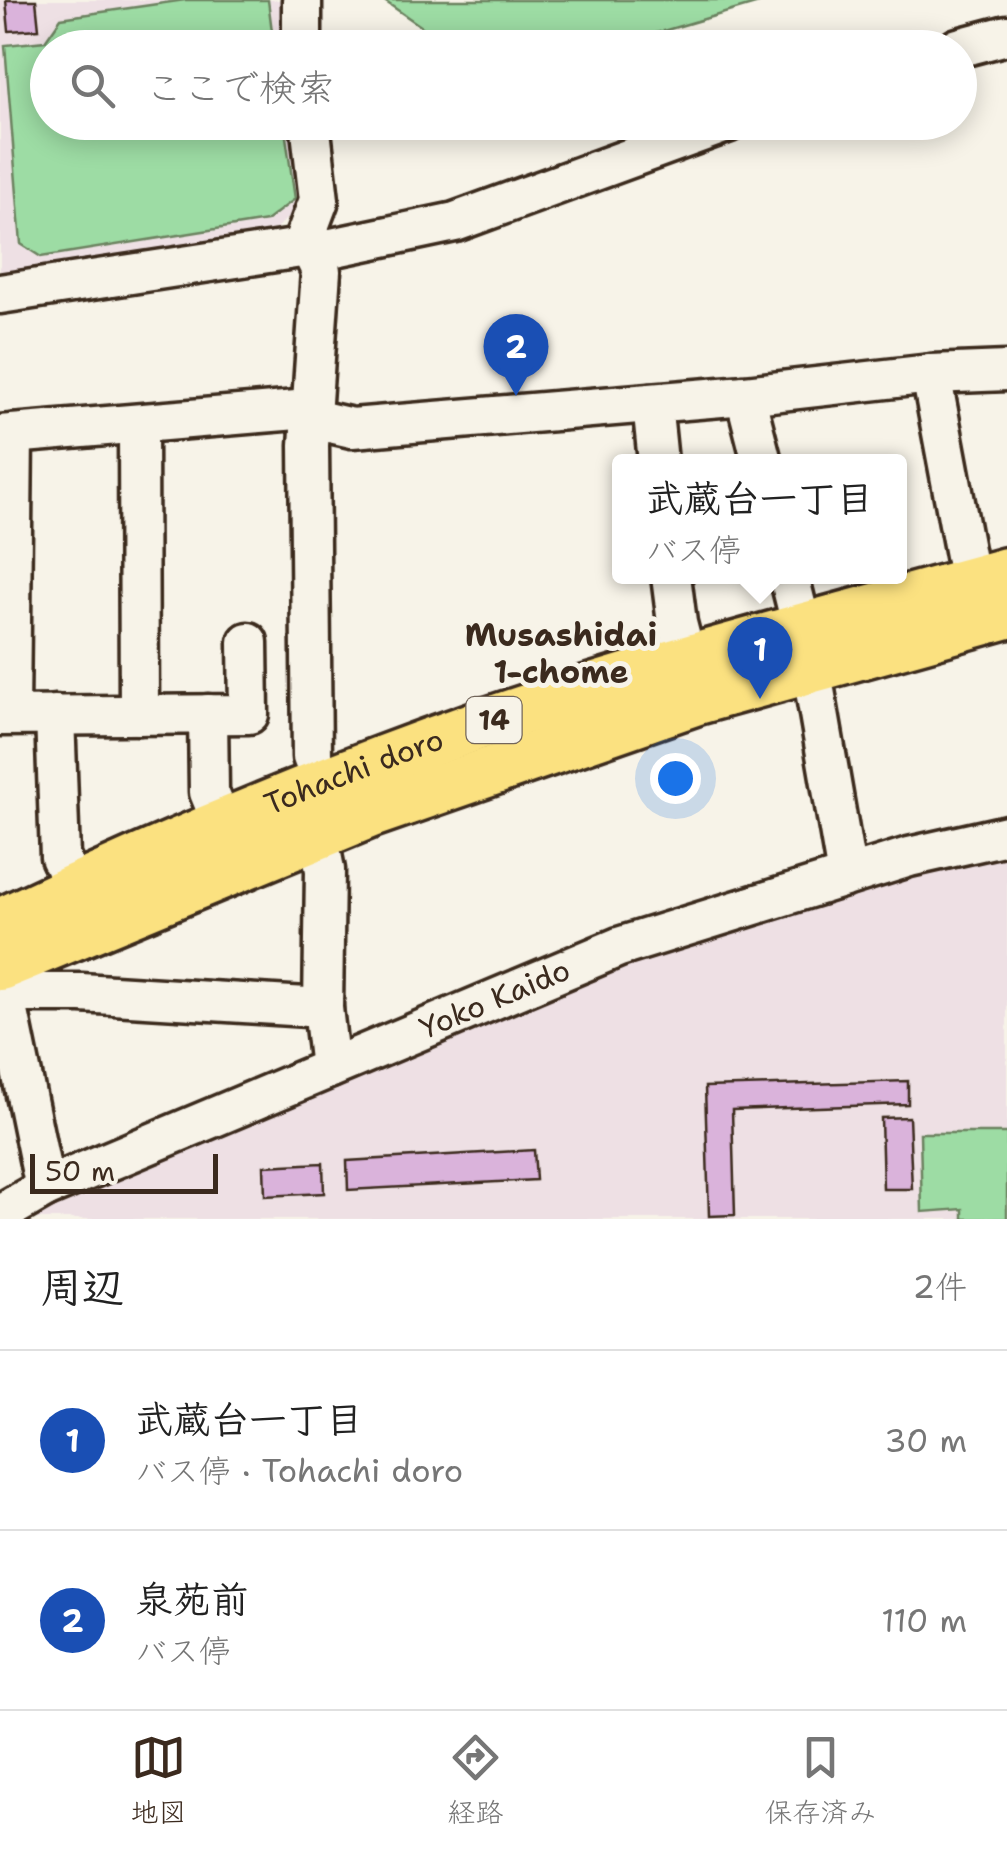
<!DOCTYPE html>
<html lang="ja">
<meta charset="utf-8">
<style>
body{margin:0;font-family:"Shantell Sans","Klee One",sans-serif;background:#f6f6f6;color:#222}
.scale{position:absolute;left:30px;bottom:25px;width:188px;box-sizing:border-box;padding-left:10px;border:5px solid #3b2a1e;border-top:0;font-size:28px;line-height:35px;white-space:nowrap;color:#3b2a1e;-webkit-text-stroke:8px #f7f3e8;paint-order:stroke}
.you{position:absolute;left:675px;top:778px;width:35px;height:35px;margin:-25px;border:8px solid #fff;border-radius:50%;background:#1a73e8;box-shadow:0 0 0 15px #1a73e833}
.badge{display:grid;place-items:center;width:65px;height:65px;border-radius:50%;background:#3b2a1e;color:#fff;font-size:32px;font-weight:700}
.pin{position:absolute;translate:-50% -82px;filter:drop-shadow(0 2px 5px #0008)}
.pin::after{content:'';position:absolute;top:52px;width:35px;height:30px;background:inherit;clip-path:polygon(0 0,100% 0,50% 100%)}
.popup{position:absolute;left:612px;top:454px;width:295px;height:130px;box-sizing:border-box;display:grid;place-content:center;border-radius:10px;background:#fff;filter:drop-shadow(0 2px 8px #0005);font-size:32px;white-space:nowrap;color:#767676}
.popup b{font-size:38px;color:#222}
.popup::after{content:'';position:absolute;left:50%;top:100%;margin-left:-20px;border:20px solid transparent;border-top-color:#fff}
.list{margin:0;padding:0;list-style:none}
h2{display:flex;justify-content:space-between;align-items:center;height:130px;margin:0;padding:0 40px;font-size:42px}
h2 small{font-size:32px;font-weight:400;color:#767676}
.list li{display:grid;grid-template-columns:65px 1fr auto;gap:30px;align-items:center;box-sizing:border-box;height:180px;padding:0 40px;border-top:2px solid #e0e0e0}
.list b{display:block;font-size:38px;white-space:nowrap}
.list p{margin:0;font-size:32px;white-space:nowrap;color:#767676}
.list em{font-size:32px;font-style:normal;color:#767676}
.icon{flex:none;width:55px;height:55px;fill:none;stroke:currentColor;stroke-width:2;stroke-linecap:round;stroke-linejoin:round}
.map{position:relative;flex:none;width:1007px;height:1219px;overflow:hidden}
.search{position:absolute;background:#fff;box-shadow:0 5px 25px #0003;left:30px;right:30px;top:30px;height:110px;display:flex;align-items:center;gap:25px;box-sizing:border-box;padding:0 35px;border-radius:55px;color:#767676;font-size:38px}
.sheet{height:490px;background:#fff}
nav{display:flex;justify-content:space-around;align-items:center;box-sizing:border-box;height:140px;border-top:2px solid #e0e0e0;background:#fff;font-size:28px;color:#767676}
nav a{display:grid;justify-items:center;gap:5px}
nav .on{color:#3b2a1e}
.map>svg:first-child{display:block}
.built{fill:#eee0e4}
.green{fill:#9ddca4;stroke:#6c8361;stroke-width:2.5}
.building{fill:#dab3db;stroke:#3b2a1e;stroke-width:2.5}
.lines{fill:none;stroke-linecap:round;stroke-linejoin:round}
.minor-casing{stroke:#3b2a1e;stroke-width:45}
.major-casing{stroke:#3b2a1e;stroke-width:55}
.minor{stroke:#f7f3e8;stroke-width:38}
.major{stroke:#fbe180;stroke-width:48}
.labels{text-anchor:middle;stroke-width:10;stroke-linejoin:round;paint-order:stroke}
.shield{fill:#f7f3e8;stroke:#73665b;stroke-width:2.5}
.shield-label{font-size:28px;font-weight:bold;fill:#3b2a1e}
.street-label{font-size:30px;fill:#3b2a1e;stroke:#f7f3e8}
.neighbourhood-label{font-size:32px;font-weight:bold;fill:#3b2a1e;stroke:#f7f3e8}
</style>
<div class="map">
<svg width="1007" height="1219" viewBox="0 0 1007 1219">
<rect width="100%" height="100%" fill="#f7f3e8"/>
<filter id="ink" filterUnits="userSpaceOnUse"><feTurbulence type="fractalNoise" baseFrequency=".01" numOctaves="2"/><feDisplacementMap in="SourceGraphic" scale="20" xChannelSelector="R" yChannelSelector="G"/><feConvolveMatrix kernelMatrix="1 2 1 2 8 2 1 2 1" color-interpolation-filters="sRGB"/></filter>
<g filter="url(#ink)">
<path class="built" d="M0,0H294L297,47L48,48V122L302,123L307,199L276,229L0,274Z
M1007,848V1219H15L600,961Z"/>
<path class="green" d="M185,0H268L274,47L48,48V122L284,123L295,199L266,221L41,257L21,244L5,45L45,41L61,18Z
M383,0H769L629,41L530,48L451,47Z
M920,1133H1007V1219H963V1209L922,1212Z"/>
<path class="building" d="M6,0H36L39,29L9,31Z
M908,1081V1104L732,1110L735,1215L709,1216L705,1087Z
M909,1117L912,1189H883L881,1118Z
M534,1150L536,1180L348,1190L347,1161Z
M323,1163L324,1193L265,1196L264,1166Z"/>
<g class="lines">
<defs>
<g id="minor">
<path d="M302,48V0"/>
<path d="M958,48L1007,35"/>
<path d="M301,248L311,250L321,271L309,445L312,757L322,783"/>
<path d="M301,248L319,200L310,122"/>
<path d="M312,252L455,222L729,122"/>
<path d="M0,294L301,248"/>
<path d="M931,374L970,582"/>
<path d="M745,395L762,462"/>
<path d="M652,403L658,462"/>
<path d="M138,424L139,715"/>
<path d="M0,435L297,410L313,419L352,428L745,395L931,374L1007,371"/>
<path d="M671,576L677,623L687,662"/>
<path d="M789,576L802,628"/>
<path d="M811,667L847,876"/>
<path d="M208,714L209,792L222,824"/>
<path d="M10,715L13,434"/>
<path d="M55,715L60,857L78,896"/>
<path d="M0,716L249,714L248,642"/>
<path d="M318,834L325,870L323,1008L330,1068"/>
<path d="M0,983L8,1007L45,1188"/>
<path d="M4,993H81L323,1008"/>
<path id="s1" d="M0,1214L45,1188L619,947L909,857L1007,835"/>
</g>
<g id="major">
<path id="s2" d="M0,923C155,850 314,783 476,726C650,666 830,621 1007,572"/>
<path d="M0,966L371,813L697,700L1007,614"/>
</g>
</defs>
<use href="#minor" class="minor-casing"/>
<use href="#major" class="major-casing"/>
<use href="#minor" class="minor"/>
<use href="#major" class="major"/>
</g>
</g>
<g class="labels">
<rect class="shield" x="466.5" y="697" width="55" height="46" rx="8"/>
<g class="shield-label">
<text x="494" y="730">14</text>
</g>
<g class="street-label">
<text dy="10" stroke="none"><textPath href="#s2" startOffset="385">Tohachi doro</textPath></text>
<text dy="10" stroke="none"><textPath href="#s1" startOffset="540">Yoko Kaido</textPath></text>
</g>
<g class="neighbourhood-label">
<text x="561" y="646">Musashidai<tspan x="561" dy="37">1-chome</tspan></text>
</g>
</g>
</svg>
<div class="scale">50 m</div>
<div class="you"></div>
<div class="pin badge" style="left:760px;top:699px;background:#1a4fb4">1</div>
<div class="popup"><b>武蔵台一丁目</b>バス停</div>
<div class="pin badge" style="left:516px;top:396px;background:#1a4fb4">2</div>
<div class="search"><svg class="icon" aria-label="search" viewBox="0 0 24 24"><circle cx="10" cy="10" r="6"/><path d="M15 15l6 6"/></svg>ここで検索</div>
</div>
<section class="sheet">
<h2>周辺<small>2件</small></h2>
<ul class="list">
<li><span class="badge" style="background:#1a4fb4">1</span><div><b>武蔵台一丁目</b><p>バス停 · Tohachi doro</p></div><em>30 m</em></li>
<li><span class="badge" style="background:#1a4fb4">2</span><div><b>泉苑前</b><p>バス停</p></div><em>110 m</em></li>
</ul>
</section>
<nav>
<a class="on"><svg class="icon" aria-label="map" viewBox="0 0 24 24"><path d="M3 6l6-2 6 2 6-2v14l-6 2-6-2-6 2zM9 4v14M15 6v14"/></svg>地図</a>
<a><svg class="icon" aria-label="directions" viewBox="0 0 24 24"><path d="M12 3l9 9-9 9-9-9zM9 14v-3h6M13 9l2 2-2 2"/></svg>経路</a>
<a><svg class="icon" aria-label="saved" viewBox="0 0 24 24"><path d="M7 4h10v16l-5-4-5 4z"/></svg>保存済み</a>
</nav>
